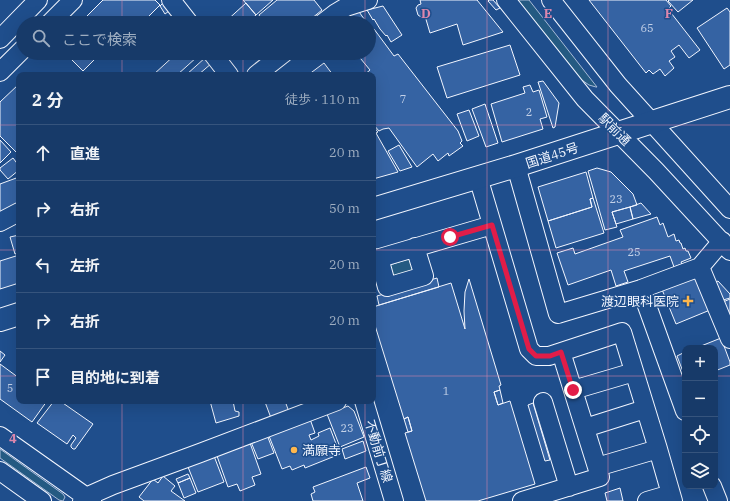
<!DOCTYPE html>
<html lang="ja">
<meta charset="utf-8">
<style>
body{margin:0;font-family:"IBM Plex Serif","Noto Sans JP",serif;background:#20416f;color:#f1f3f6}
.controls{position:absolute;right:12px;bottom:12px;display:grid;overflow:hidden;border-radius:8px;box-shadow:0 4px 16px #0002}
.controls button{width:36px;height:36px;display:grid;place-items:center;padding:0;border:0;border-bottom:1px solid #36547d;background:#173a69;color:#f1f3f6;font:20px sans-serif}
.stop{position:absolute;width:12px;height:12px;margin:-9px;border:3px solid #e11d48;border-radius:50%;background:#fff}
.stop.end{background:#e11d48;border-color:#fff;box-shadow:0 1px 4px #0008}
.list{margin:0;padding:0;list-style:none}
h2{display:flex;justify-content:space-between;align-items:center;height:52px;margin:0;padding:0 16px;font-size:17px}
h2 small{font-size:13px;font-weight:400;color:#9eadc0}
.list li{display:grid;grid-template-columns:26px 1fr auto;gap:12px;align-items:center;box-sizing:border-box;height:56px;padding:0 16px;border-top:1px solid #36547d}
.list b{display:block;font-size:15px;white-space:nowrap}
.list em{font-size:13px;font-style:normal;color:#9eadc0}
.icon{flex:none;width:22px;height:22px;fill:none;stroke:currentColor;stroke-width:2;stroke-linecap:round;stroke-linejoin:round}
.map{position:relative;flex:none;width:730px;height:501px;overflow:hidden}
.search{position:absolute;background:#173a69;box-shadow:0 4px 16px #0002;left:16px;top:16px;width:360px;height:44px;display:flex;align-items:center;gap:10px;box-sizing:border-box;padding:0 14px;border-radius:22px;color:#9eadc0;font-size:15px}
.panel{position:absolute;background:#173a69;box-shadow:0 4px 16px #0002;left:16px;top:72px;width:360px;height:332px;border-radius:8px}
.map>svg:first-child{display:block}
.green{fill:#245a82;stroke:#a8bbd7}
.building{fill:#3563a3;stroke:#f2f6ff}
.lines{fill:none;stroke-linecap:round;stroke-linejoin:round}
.minor-casing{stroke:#f2f6ff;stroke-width:20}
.highway-casing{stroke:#f2f6ff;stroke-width:24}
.minor{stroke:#1f4e8c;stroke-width:18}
.highway{stroke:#1f4e8c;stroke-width:22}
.route{stroke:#e11d48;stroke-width:5}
.grid{fill:none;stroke:#da87ad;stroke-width:1;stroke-opacity:0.55}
.poi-dot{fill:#ffb74d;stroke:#1f4e8c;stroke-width:1.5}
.labels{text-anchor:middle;stroke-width:3;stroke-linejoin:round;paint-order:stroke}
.number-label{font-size:11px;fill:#c3d1e8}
.street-label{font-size:13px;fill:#f2f6ff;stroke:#1f4e8c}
.poi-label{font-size:13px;fill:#f2f6ff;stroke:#1f4e8c;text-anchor:end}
.grid-label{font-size:13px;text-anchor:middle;font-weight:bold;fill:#da87ad;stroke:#1f4e8c;stroke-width:3;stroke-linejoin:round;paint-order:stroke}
</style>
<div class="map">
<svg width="730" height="501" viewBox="0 0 730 501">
<rect width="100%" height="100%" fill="#1f4e8c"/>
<path class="green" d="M517,0H529L597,87H596L589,85L579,78Z
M408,259L411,261L414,271L393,278L390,265Z
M0,449L63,494L65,497L63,501L59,500L0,458Z"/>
<path class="building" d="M103,0H155L160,5L142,23H80Z
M243,0H273L256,15Z
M277,0H314L322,10L306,23H257L255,21L260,17L259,15Z
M420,0H477L503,32L463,45L457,24L430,33L425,16L421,17L418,15L416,8L418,5L421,4Z
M489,0H493L500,8L496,10L488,1Z
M589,0H666L671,6L668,9L700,50L689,58L679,45L671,51L675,57L669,61L674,68L665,76L660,69L653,74L649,70L646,73Z
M669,0H693L678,12L668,1Z
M163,3L169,11L165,14L160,6Z
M246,3L256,15L247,23H224Z
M383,6L402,35L391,42L387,35L386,36L380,29L374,19L373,20L367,10Z
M727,8L730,12V65L724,69L697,28Z
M357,9L367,23H354L348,15Z
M346,14L352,23H334Z
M374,29L394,56L398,54L458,131L462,141L460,143L463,146L449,156L448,153L438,161L433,154L417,167L389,128L383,129L379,131L373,124V75H364L370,70L356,53H369V32Z
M510,45L520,75L447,98L437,67Z
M65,53H90L95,59L83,71Z
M100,53H112L106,59Z
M177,53H193L197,57L177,75H153Z
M206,57L212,63L198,75H186Z
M324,63L333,75H308Z
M543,81L559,103L555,127L553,128L538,82Z
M19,84V155L0,136V102Z
M530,85L533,92L539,90L547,117L540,119L543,129L502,142L491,104L525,93L523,87Z
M485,104L498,143L486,147L472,109Z
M469,110L479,136L467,141L457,114Z
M373,126L378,132L376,133L398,172L373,179Z
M0,140L11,152L0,163Z
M399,145L412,167L400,171L388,151Z
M13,158L19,166V170L8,179L0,170V168Z
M597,168L611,172L633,194L637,205L612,212L617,227L605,230L588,171Z
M586,172L593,198L590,199L592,207L548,221L538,187Z
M19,177V207L0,216V184Z
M593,198L604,233L556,248L548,221L592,207L590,199Z
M641,203L651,214L633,219L630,207Z
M630,207L633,219L616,224L612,212Z
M657,217L660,225L663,223L668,237L674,234L676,241L679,240L680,243H681L683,249L685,248L686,251H688L691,258L681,262L682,264L674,267L670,256L624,271L628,282L616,286L611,270L568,285L557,253L573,248L575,254L623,237L620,230Z
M19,235V253L15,254L10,237Z
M19,255V283L0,289V261Z
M697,277L710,310L676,324L661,287Z
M437,278L439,287L379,305L377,296Z
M469,279L501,385L499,386L500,390L494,392L498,405L510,401L535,484L478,501H426L405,433L412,431L408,417L404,419L373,319V307L451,283L465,329L464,311L465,292Z
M718,281L730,294V298L723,300L716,282Z
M730,299V318L723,302Z
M721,338L730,362V365L715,371V348H696Z
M0,351L5,355L0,362Z
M685,352V377L677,356Z
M0,364L19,378V401H47L32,422L0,399Z
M500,390L503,403L498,405L494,392Z
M54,401H60L93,424L75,449H73L71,447V445L76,438L73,435L67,444L37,423Z
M210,401H233L235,411L239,412V416L216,423Z
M268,401H285L289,412L271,418L265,402Z
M533,403L550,460L545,461L528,405Z
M348,406L354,411L364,437L340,447L327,414Z
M408,417L412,431L408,432L404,419Z
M310,419L315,433L309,435L311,440L319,436L318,433L330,428L340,454L305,468L304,465L292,470L290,466L282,469L269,436Z
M267,435L274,453L258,459L251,442Z
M363,441L366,451L345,459L342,449Z
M250,443L261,474L252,477L255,485L240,491L237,484L228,487L217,456Z
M214,456L224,482L198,492L188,467Z
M366,467L370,478L357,483L363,501H313L311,494L315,492L313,487Z
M188,474L190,478L178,483L176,479Z
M163,476L175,486L171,491L185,501H144L139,497L153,479L158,483Z
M190,478L196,493L184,498L178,483Z
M620,488L623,501H607L605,493Z"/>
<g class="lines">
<defs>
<path id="minor" d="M171,0L189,23
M506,0L585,99L656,171L730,251
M551,0L618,85L730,209
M50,23L73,0
M323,23L336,13L346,7L368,0
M0,39L38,0
M212,53L229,75
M0,72L23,49
M256,75L284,53
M516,166L558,314L641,289L700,267
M478,177L529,349L536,356H549L622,332L658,449L597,467L600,477L522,501
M0,222L19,212
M722,241L700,267L730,339
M379,258L387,287L424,276L415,247
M373,260L492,225
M641,289L685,411
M561,352L597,467
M573,390L634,372
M364,401L394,501
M543,402L569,487
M585,428L645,409
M0,436L92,501
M658,449L673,501
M0,471L42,501
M712,486L718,501
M82,501L86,497L113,485L200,453L337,401
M647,501L671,494"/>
<path id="highway" d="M373,209L516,166L730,97
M0,320L19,314"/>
</defs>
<use href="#minor" class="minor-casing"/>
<use href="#highway" class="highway-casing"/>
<use href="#minor" class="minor"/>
<use href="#highway" class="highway"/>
</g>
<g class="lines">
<path class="route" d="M450,237L492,225L529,349L536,356H550L561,352L573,390"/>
</g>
<path class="grid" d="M122,0V23M243,0V23M365,0V23M487,0V501M608,0V501M122,53V75M243,53V75M365,53V75M0,125H19M373,125H730M0,250H19M373,250H730M0,376H19M373,376H685M715,376H730M122,401V501M243,401V501M365,401V501"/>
<g class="poi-dot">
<path d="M686 295h4v4h4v4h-4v4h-4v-4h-4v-4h4z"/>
<circle cx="294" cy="450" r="4"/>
</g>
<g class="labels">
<g class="number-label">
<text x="647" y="32">65</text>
<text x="403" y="103">7</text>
<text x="529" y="116">2</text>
<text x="616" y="203">23</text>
<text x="634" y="256">25</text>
<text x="10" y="392">5</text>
<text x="446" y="395">1</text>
<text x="347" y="432">23</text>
</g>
<g class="street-label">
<text transform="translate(615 129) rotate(45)" y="5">駅前通</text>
<text transform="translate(552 155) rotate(-18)" y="5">国道45号</text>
<text transform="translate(379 451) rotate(73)" y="5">不動前丁線</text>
</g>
<g class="poi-label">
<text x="679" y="306">渡辺眼科医院</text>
<text x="302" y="455" text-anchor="start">満願寺</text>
</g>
</g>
<g class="grid-label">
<text x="426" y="18">D</text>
<text x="548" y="18">E</text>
<text x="669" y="18">F</text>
<text x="13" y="443">4</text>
</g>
</svg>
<div class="controls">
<button>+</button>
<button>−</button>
<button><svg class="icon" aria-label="locate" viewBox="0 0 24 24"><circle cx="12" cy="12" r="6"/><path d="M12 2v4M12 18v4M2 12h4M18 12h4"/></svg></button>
<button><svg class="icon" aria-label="layers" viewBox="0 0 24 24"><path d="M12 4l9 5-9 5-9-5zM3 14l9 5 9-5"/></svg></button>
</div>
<div class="stop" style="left:450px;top:237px"></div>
<div class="stop end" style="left:573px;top:390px"></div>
<div class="search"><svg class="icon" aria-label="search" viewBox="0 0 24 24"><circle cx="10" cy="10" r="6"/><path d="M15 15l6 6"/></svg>ここで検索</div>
<section class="panel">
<h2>2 分<small>徒歩 · 110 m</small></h2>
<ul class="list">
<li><svg class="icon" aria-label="ahead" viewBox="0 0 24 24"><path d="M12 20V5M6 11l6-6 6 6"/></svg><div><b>直進</b></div><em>20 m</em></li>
<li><svg class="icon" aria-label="right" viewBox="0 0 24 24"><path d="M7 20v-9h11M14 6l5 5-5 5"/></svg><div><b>右折</b></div><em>50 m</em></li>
<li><svg class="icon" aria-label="left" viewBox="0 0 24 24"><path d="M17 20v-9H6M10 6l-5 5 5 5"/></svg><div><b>左折</b></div><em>20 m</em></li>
<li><svg class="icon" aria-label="right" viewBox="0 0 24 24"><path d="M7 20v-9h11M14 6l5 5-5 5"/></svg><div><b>右折</b></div><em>20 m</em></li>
<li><svg class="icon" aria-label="arrive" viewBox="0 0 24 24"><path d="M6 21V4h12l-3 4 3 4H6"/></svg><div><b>目的地に到着</b></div></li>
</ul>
</section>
</div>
